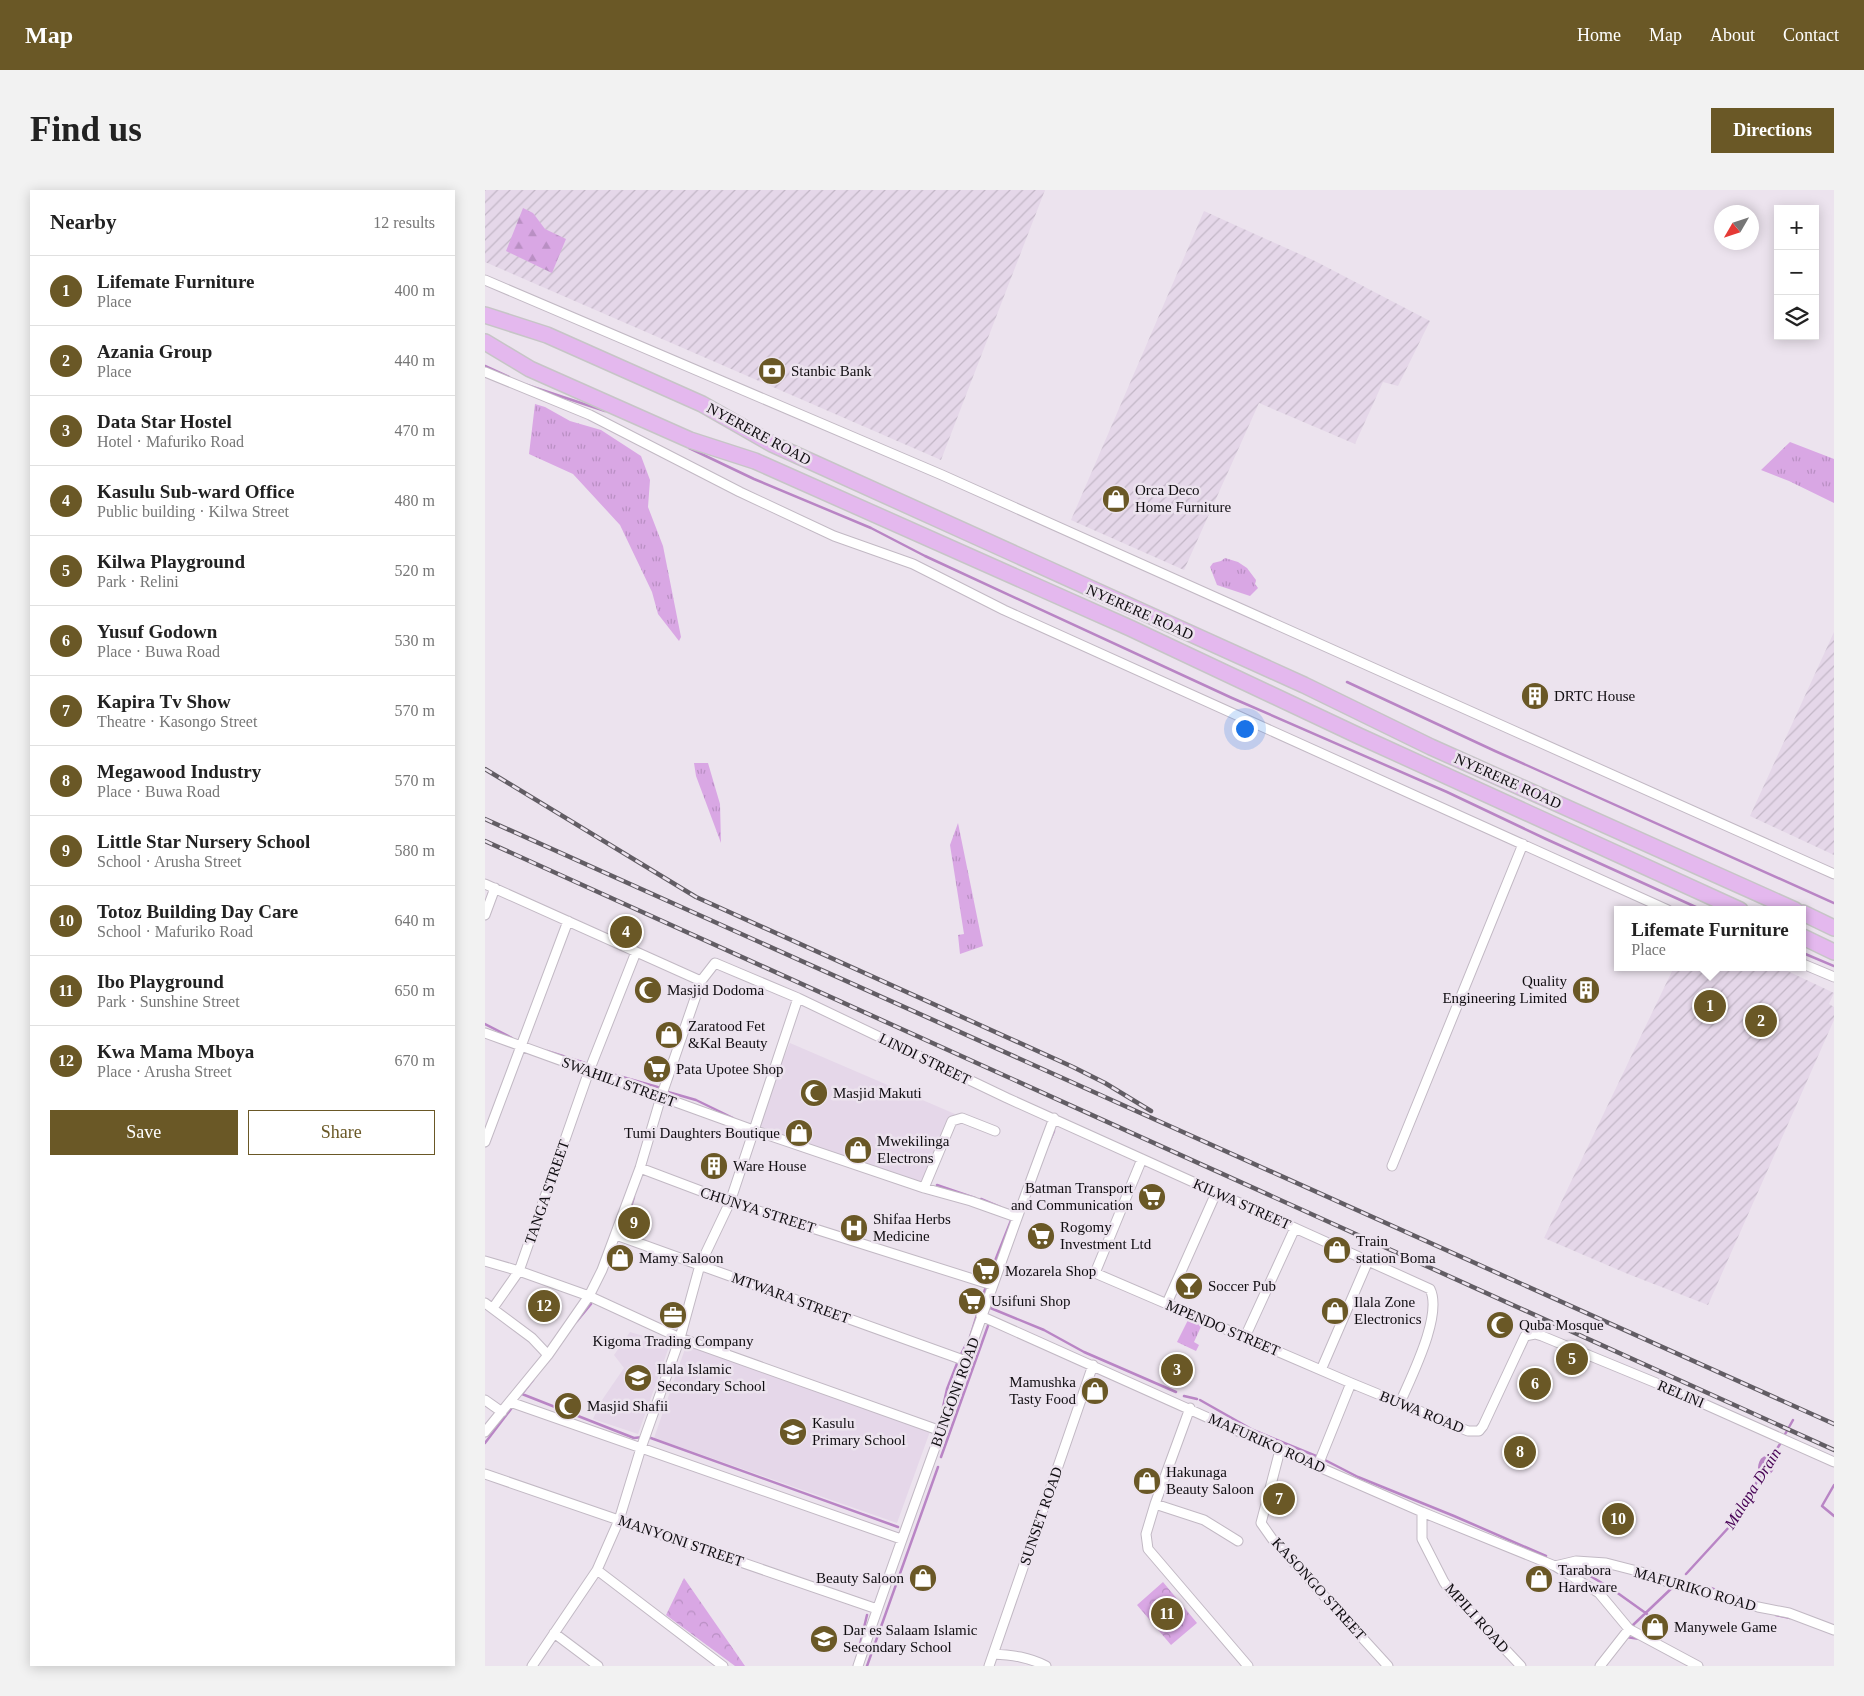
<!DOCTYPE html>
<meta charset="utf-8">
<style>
body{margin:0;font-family:"Times New Roman",serif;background:#f2f2f2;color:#222}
.controls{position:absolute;right:15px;top:15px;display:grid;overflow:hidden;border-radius:0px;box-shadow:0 2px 12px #0003}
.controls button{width:45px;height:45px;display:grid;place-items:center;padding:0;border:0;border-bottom:1px solid #e0e0e0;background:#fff;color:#222;font:25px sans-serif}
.compass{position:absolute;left:1229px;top:15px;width:45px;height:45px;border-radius:50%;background:#fff;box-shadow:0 2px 12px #0003;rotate:231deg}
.you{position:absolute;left:759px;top:538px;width:18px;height:18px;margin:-12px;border:4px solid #fff;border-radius:50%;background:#1a73e8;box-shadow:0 0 0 8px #1a73e833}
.badge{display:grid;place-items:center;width:32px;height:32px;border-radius:50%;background:#6a5826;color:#fff;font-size:16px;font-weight:700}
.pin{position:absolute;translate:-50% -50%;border:2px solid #fff;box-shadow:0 1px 5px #0006}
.popup{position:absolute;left:1129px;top:716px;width:192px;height:65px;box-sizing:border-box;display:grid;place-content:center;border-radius:0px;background:#fff;filter:drop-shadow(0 1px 4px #0005);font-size:16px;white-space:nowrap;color:#767676}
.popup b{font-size:19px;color:#222}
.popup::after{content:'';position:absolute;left:50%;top:100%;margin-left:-10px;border:10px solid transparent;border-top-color:#fff}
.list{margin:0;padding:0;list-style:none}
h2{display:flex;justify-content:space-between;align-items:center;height:65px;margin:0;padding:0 20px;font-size:21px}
h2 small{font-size:16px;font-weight:400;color:#767676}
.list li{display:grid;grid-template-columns:32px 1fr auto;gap:15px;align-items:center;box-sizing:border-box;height:70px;padding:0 20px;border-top:1px solid #e0e0e0}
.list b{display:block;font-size:19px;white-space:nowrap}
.list p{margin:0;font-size:16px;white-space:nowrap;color:#767676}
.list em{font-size:16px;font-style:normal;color:#767676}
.actions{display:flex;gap:10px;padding:15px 20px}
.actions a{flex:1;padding:11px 0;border:1px solid #6a5826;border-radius:0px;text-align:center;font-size:18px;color:#6a5826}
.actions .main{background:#6a5826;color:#fff}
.icon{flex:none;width:28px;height:28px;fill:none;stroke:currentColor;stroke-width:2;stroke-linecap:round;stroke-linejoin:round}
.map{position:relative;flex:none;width:1349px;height:1476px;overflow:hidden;border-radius:0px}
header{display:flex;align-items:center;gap:30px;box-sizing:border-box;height:70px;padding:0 25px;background:#6a5826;color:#fff}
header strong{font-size:24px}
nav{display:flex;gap:28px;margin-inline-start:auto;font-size:18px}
.intro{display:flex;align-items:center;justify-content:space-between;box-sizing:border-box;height:120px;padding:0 30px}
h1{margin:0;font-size:35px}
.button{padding:12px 22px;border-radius:0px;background:#6a5826;color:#fff;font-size:18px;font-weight:700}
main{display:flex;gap:30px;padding:0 30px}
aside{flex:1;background:#fff;border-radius:0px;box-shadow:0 2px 12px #0003}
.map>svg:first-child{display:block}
.built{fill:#e5d7e9}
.industrial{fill:url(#industrial-furrows)}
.grass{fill:url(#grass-tufts)}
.forest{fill:url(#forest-firs)}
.park{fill:url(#park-crowns)}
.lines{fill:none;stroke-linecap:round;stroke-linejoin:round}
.stream{stroke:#b985c5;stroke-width:2.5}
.river{stroke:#b985c5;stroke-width:16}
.minor-casing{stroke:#c2b9c4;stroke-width:11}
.trunk-casing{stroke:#c6c5c6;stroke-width:18}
.minor{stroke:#fff;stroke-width:9}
.trunk{stroke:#e4b8ee;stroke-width:15}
.rail-casing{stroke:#625d64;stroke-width:4.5}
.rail{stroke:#ece3ee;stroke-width:2.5;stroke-dasharray:8;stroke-linecap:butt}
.labels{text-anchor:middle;stroke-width:5;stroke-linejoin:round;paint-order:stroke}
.poi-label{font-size:15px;fill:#100d11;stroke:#ece3ee;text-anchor:start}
.street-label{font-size:15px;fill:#100d11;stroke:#ece3ee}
.water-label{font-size:16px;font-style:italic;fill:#470255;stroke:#ece3ee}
</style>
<header>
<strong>Map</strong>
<nav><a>Home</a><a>Map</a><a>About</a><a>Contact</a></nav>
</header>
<div class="intro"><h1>Find us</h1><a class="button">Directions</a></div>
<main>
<aside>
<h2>Nearby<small>12 results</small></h2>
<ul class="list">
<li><span class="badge">1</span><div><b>Lifemate Furniture</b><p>Place</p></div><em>400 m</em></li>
<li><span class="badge">2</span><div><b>Azania Group</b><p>Place</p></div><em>440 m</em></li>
<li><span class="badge">3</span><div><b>Data Star Hostel</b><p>Hotel · Mafuriko Road</p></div><em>470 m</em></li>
<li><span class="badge">4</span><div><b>Kasulu Sub-ward Office</b><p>Public building · Kilwa Street</p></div><em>480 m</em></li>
<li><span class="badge">5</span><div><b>Kilwa Playground</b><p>Park · Relini</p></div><em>520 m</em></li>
<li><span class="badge">6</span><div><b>Yusuf Godown</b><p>Place · Buwa Road</p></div><em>530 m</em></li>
<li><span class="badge">7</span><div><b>Kapira Tv Show</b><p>Theatre · Kasongo Street</p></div><em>570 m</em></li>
<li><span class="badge">8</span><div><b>Megawood Industry</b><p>Place · Buwa Road</p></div><em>570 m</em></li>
<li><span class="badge">9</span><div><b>Little Star Nursery School</b><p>School · Arusha Street</p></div><em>580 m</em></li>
<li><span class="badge">10</span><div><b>Totoz Building Day Care</b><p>School · Mafuriko Road</p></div><em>640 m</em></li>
<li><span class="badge">11</span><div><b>Ibo Playground</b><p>Park · Sunshine Street</p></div><em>650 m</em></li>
<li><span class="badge">12</span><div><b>Kwa Mama Mboya</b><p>Place · Arusha Street</p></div><em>670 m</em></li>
</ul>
<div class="actions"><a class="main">Save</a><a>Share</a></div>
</aside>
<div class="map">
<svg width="1349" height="1476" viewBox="0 0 1349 1476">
<defs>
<pattern id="industrial-furrows" width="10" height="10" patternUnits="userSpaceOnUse" patternTransform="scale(1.25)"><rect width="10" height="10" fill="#e5d7e9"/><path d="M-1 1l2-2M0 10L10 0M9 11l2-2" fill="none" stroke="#c3b7c7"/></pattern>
<pattern id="grass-tufts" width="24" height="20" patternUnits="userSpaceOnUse" patternTransform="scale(1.25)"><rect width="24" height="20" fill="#d9a7e4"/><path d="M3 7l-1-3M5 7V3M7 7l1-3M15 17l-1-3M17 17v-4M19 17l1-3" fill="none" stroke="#b98fc3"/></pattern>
<pattern id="forest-firs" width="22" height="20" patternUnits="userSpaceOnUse" patternTransform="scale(1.25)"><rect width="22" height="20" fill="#d9a7e4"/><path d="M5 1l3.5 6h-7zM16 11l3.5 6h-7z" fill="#b98fc3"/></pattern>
<pattern id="park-crowns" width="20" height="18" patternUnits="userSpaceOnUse" patternTransform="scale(1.25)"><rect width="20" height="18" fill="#d9a7e4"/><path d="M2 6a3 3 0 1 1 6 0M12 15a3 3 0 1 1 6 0" fill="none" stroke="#b98fc3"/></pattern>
</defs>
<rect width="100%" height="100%" fill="#ece3ee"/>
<path class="built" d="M305,853L470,924L435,994L269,936Z
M145,1142L185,1154L153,1244L108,1229L117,1210L139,1178L129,1165Z
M201,1156L323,1194L447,1236L412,1333L169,1248Z"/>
<path class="industrial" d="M0,0H560L456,270L0,72Z
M719,21L830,71L945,131L913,196L898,192L870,254L774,213L699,380L586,330Z
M1349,442V665L1265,626Z
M1189,777H1294L1349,803L1344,814L1349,817V830L1223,1115L1143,1084L1059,1048Z"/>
<path class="grass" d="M50,214L60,217L85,231L116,240L156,266L165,290L163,317L178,356L196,447L194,451L173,424L167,402L135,335L88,284L44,264Z
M1305,252L1349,269V313L1304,291L1276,280Z
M740,368L753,372L762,378L771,390L770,394L773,398L765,406L732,395L725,377L728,373L736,371Z
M209,573H223L235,614L236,653L211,586Z
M473,633L498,756L475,764L473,745L479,744L465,655Z
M706,1124L719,1130L709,1152L714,1155L711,1161L692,1152Z"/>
<path class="forest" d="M38,18L48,23L60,39L81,49L67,83L21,61Z"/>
<path class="park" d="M199,1388L260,1476H250L181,1425Z
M678,1392L712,1433L686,1455L652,1415Z"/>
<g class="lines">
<path class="stream" d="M0,176L24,187
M42,195L120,221
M204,258L269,289L386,338L440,366L747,508L962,602L1061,649L1213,718
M862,492L1010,561L1349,713
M1318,763L1349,776
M0,834L27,848
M62,861L100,873L98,876
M127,884L176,898
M182,904L183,902L211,910L248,928
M563,955L569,941
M452,995L490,1008
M496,1009L515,1017
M141,1033L149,1007
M502,1091L527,1028
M503,1117L559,1140L599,1162L691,1202
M92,1131L106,1114
M475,1166L485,1147L501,1096
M48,1190L37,1204L149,1248L158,1247
M699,1206L712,1209
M715,1210L768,1240L836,1268L873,1287L969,1326L1061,1366
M458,1217L462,1199L473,1171
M1299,1246L1308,1230
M163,1247L413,1337
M0,1253L29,1215
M456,1267L504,1133
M1282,1274L1297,1251
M1349,1295L1337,1316L1349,1326
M1092,1378L1127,1399L1162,1424
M1201,1384L1245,1336L1281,1277
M1223,1397L1245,1405
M1291,1425L1305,1428
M1149,1438L1148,1435L1189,1396
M1141,1447L1155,1449
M372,1467L382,1425
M382,1476L453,1277"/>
<path class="river" d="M1281,1277L1282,1274"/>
<defs>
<path id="minor" d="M0,90L457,285L1349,684
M0,182L105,225L255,302L349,346L428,374L519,420L1183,720
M0,694L216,791
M0,725L10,698
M1318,774L1349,787
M0,843L268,940L439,998L486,1011L531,1027
M0,952L83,731
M657,969L610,1083L866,1193L983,1241H994L998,1236L1040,1146L1050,1144L1057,1146L1181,1197L1349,1272
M907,976L1038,654
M155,978L245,1012L507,1095
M439,998L467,931L477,928L510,941
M131,1045L481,1171
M0,1071L34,1081L104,1106L195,1148L456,1241
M0,1113L47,1148L63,1165
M682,1113L731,1003
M8,1118L34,1081L104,881L151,762
M496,1126L795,1260L937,1322L1070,1376L1114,1403L1144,1439L1213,1476
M760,1147L810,1038
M836,1180L883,1071
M0,1210L17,1222
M25,1212L416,1349
M705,1218L670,1314L661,1344L663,1359L763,1476
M0,1242L63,1165L104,1106L117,1080L155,978L176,907L216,791L230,773L313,808L522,908L945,1099C958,1125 926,1187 915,1213
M795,1260L776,1333L788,1350L903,1476
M833,1275L866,1193
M0,1284L392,1419
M670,1314L719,1330L753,1351
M937,1322V1349L959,1392L967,1403L1036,1476
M1070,1376L1091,1371L1121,1373L1156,1382L1191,1395L1216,1401L1273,1417L1304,1423L1349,1440
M112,1380L238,1476
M69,1443L113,1476
M508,1464C528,1465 543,1467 561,1476
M47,1476L112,1380L134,1330L156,1258L195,1148L215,1075L245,1012L313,808
M373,1476C405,1380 440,1286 474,1191C505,1103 536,1015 569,928
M504,1476L608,1175
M1115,1476L1144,1439"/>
<path id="trunk" d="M0,125L62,145L217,214L287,254L819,495L946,557L1310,720
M0,152L45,179L205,250L270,271L645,438L874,546L1255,720
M1318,723L1349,738
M1318,747L1349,762"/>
</defs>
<use href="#minor" class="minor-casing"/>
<use href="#trunk" class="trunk-casing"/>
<use href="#minor" class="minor"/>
<use href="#trunk" class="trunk"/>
<defs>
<path id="rail" d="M0,579L211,707L588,877L620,893L666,921
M0,629L1349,1234
M0,651L1349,1260"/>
</defs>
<use href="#rail" class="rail-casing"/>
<use href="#rail" class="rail"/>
</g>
<defs>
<symbol id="bank-disc" viewBox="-11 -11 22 22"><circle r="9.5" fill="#6a5826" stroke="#ece3ee"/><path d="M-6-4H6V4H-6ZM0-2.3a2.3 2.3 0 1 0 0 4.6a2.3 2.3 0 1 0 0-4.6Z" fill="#fff"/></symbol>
<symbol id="shop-disc" viewBox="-11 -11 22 22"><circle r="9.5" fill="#6a5826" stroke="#ece3ee"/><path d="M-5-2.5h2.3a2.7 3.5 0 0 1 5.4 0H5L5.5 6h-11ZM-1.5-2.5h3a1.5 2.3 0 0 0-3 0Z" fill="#fff"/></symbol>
<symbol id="building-disc" viewBox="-11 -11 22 22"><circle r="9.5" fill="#6a5826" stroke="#ece3ee"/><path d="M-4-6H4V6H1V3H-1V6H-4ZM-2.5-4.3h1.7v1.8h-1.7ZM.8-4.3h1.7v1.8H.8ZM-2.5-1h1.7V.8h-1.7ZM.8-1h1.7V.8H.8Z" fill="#fff"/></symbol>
<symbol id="mosque-disc" viewBox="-11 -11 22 22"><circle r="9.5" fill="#6a5826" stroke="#ece3ee"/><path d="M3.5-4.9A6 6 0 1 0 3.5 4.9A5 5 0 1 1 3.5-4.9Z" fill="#fff"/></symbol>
<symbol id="supermarket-disc" viewBox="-11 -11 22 22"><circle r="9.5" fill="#6a5826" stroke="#ece3ee"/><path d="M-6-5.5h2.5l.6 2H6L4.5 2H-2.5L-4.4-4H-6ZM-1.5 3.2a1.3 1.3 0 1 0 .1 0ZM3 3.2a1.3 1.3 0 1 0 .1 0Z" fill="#fff"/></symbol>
<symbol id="hospital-disc" viewBox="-11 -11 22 22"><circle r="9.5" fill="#6a5826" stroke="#ece3ee"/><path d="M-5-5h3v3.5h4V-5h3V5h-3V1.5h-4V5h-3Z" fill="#fff"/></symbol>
<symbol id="bar-disc" viewBox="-11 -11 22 22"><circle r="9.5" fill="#6a5826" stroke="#ece3ee"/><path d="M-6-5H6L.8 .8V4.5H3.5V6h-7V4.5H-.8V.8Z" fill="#fff"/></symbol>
<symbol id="office-disc" viewBox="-11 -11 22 22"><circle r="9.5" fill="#6a5826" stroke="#ece3ee"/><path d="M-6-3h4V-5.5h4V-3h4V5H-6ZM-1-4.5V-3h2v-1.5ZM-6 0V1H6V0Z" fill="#fff"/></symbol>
<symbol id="school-disc" viewBox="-11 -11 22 22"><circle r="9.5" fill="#6a5826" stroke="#ece3ee"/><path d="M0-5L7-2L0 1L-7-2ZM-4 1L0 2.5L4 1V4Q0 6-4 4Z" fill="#fff"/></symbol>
</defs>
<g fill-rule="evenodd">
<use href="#bank-disc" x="271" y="165" width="32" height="32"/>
<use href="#shop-disc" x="615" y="293" width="32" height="32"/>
<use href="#building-disc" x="1034" y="490" width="32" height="32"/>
<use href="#mosque-disc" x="147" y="784" width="32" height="32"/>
<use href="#building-disc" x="1085" y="784" width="32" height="32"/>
<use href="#shop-disc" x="168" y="829" width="32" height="32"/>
<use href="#supermarket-disc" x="156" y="863" width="32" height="32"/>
<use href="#mosque-disc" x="313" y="887" width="32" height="32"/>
<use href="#shop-disc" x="298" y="927" width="32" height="32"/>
<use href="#shop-disc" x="357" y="944" width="32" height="32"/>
<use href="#building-disc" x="213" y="960" width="32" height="32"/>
<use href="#supermarket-disc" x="651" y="991" width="32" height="32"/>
<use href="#hospital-disc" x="353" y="1022" width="32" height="32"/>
<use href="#supermarket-disc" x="540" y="1030" width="32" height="32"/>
<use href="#shop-disc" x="836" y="1044" width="32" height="32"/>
<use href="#shop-disc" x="119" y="1052" width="32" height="32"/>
<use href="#supermarket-disc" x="485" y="1065" width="32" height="32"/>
<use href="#bar-disc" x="688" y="1080" width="32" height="32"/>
<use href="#supermarket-disc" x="471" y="1095" width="32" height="32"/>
<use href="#shop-disc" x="834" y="1105" width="32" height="32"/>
<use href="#office-disc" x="172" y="1109" width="32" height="32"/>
<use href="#mosque-disc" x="999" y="1119" width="32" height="32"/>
<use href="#school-disc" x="137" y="1172" width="32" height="32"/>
<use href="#shop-disc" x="594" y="1185" width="32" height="32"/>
<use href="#mosque-disc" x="67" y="1200" width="32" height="32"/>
<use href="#school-disc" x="292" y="1226" width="32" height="32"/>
<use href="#shop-disc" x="646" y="1275" width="32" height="32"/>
<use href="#shop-disc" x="422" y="1372" width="32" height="32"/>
<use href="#shop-disc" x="1038" y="1373" width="32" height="32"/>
<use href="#shop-disc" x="1154" y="1421" width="32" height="32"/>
<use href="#school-disc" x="323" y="1433" width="32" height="32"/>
</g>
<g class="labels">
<g class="poi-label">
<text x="306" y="186">Stanbic Bank</text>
<text x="650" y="305">Orca Deco<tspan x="650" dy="17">Home Furniture</tspan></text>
<text x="1069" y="511">DRTC House</text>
<text x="1082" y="796" text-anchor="end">Quality<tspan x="1082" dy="17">Engineering Limited</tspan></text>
<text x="182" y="805">Masjid Dodoma</text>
<text x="203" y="841">Zaratood Fet<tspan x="203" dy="17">&amp;Kal Beauty</tspan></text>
<text x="191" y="884">Pata Upotee Shop</text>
<text x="348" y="908">Masjid Makuti</text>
<text x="295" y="948" text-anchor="end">Tumi Daughters Boutique</text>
<text x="392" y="956">Mwekilinga<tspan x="392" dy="17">Electrons</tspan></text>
<text x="248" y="981">Ware House</text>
<text x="648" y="1003" text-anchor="end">Batman Transport<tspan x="648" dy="17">and Communication</tspan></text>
<text x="388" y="1034">Shifaa Herbs<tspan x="388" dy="17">Medicine</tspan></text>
<text x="575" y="1042">Rogomy<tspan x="575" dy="17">Investment Ltd</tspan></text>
<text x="871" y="1056">Train<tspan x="871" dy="17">station Boma</tspan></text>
<text x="154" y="1073">Mamy Saloon</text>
<text x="520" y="1086">Mozarela Shop</text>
<text x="723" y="1101">Soccer Pub</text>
<text x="506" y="1116">Usifuni Shop</text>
<text x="869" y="1117">Ilala Zone<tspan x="869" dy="17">Electronics</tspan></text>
<text x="1034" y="1140">Quba Mosque</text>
<text x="188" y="1156" text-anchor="middle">Kigoma Trading Company</text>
<text x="172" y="1184">Ilala Islamic<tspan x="172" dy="17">Secondary School</tspan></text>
<text x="591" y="1197" text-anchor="end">Mamushka<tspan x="591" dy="17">Tasty Food</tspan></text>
<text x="102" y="1221">Masjid Shafii</text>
<text x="327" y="1238">Kasulu<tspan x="327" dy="17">Primary School</tspan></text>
<text x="681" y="1287">Hakunaga<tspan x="681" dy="17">Beauty Saloon</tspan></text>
<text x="1073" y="1385">Tarabora<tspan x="1073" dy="17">Hardware</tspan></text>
<text x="419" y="1393" text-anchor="end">Beauty Saloon</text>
<text x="1189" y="1442">Manywele Game</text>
<text x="358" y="1445">Dar es Salaam Islamic<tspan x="358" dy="17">Secondary School</tspan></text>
</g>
<g class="street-label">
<text transform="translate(274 244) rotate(28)" y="5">NYERERE ROAD</text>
<text transform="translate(655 422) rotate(24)" y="5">NYERERE ROAD</text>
<text transform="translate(1023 591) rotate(24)" y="5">NYERERE ROAD</text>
<text transform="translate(440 869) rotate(26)" y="5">LINDI STREET</text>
<text transform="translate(134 892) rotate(20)" y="5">SWAHILI STREET</text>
<text transform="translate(62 1002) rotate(-71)" y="5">TANGA STREET</text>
<text transform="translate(757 1014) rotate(24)" y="5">KILWA STREET</text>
<text transform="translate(273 1020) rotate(18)" y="5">CHUNYA STREET</text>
<text transform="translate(306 1108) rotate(20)" y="5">MTWARA STREET</text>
<text transform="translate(738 1138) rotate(23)" y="5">MPENDO STREET</text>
<text transform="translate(470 1202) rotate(-70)" y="5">BUNGONI ROAD</text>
<text transform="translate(1196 1204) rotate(23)" y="5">RELINI</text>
<text transform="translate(937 1222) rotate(22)" y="5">BUWA ROAD</text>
<text transform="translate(782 1253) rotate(24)" y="5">MAFURIKO ROAD</text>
<text transform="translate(556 1326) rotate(-71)" y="5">SUNSET ROAD</text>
<text transform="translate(196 1351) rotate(19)" y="5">MANYONI STREET</text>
<text transform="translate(834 1399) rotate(48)" y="5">KASONGO STREET</text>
<text transform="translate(1210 1399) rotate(16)" y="5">MAFURIKO ROAD</text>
<text transform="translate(992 1428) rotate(48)" y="5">MPILI ROAD</text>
</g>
<g class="water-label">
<text transform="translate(1267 1298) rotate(-58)" y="6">Malapa Drain</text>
</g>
</g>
</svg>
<div class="controls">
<button>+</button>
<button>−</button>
<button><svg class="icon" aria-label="layers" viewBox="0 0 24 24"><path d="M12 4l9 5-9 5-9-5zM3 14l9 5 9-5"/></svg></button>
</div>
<svg class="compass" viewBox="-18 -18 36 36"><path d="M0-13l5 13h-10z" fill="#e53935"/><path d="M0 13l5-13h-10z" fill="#767676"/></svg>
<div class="you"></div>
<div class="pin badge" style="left:1225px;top:816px">1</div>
<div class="popup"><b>Lifemate Furniture</b>Place</div>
<div class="pin badge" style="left:1276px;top:831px">2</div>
<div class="pin badge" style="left:692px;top:1180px">3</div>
<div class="pin badge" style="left:141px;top:742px">4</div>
<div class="pin badge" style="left:1087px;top:1169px">5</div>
<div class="pin badge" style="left:1050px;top:1194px">6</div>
<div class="pin badge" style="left:794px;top:1309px">7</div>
<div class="pin badge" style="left:1035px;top:1262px">8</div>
<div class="pin badge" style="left:149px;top:1033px">9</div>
<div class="pin badge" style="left:1133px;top:1329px">10</div>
<div class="pin badge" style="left:682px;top:1424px">11</div>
<div class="pin badge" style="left:59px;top:1116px">12</div>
</div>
</main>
